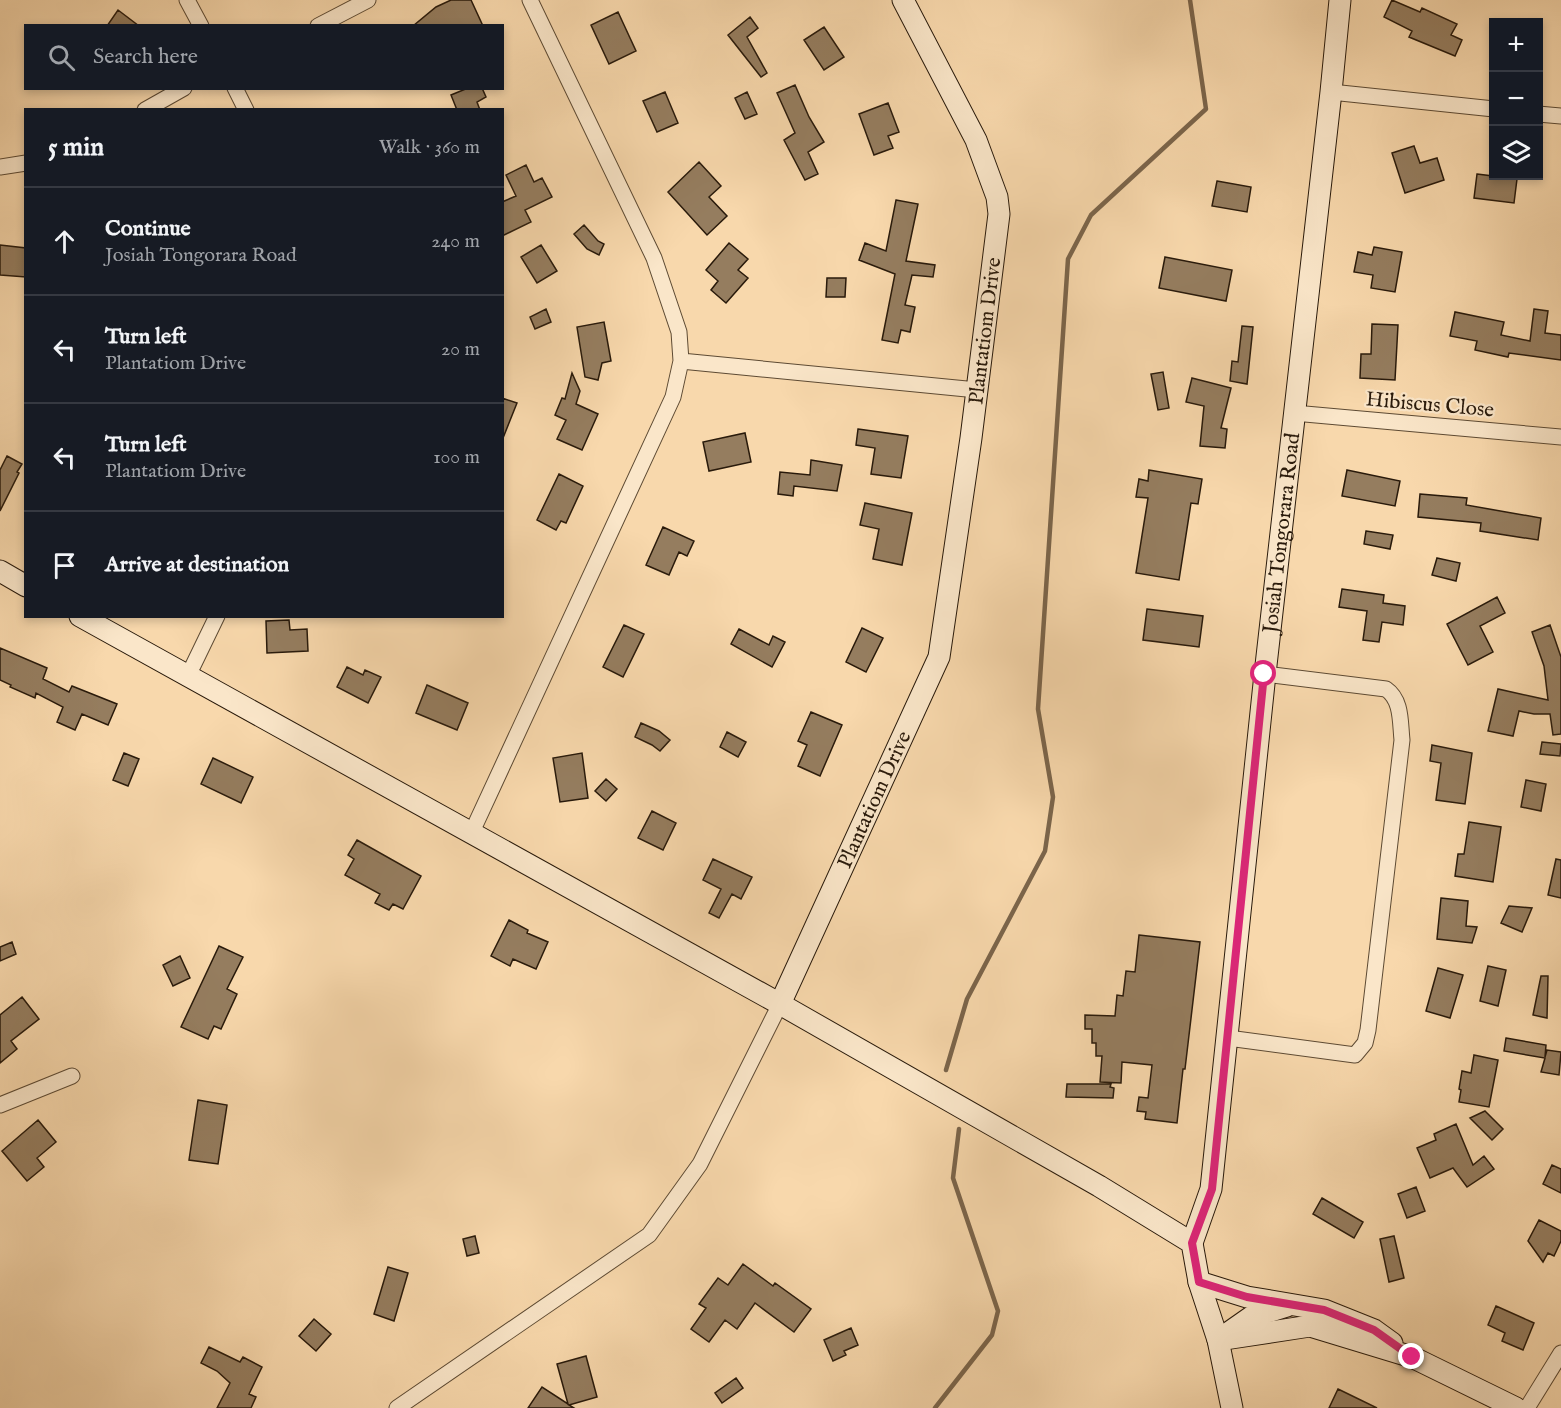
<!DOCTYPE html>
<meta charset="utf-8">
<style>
body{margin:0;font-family:"IM FELL English",serif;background:#242831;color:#f1f3f6}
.controls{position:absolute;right:18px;top:18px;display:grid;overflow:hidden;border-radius:0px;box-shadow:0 3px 9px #0003}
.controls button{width:54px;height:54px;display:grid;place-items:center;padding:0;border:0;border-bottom:2px solid #363941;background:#171b24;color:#f1f3f6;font:30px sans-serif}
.stop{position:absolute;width:18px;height:18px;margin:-14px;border:4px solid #db2777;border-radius:50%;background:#fff}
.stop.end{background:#db2777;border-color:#fff;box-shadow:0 2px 6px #0008}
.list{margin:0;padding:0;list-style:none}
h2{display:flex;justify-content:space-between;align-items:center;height:78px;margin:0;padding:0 24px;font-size:26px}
h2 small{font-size:20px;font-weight:400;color:#9ea1a6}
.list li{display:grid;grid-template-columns:39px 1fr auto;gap:18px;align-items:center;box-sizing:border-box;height:108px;padding:0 24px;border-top:2px solid #363941}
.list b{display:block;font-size:22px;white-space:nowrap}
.list p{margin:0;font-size:20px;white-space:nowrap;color:#9ea1a6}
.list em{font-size:20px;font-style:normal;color:#9ea1a6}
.icon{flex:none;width:33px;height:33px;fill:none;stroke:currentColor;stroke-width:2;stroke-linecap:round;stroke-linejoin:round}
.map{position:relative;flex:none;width:1561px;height:1408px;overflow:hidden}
.search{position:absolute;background:#171b24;box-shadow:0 3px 9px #0003;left:24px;top:24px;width:480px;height:66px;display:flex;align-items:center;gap:15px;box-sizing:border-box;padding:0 21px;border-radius:0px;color:#9ea1a6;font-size:22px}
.panel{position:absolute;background:#171b24;box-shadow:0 3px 9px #0003;left:24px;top:108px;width:480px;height:510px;border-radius:0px}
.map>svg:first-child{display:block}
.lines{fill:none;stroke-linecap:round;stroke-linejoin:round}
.stream{stroke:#7b654b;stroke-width:4.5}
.building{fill:#957d5f;stroke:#291a0b;stroke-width:1.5}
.street-casing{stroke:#5d4a33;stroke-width:17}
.secondary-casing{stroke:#291a0b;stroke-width:23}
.street{stroke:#fae6c9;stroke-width:15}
.secondary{stroke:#fae6c9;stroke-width:21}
.route{stroke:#db2777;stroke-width:8}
.labels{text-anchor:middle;stroke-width:4.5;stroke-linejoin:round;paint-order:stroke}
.street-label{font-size:21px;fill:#291a0b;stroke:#fae6c9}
</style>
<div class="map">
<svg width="1561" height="1408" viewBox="0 0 1561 1408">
<rect width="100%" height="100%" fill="#f8d8ac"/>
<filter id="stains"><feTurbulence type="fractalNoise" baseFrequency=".00333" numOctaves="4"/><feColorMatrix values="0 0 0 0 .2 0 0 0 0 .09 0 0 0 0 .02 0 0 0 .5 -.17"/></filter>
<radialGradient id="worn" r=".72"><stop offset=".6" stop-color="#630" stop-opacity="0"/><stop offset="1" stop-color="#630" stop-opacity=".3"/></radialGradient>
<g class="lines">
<path class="stream" d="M946,1070L967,999L1045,851L1053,797L1038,709L1068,259L1091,215L1206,109L1190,0
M935,1408L992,1335L998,1311L953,1178L959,1129"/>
</g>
<path class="building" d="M451,0H471L483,26H413L436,7Z
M1392,0L1420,12L1422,8L1457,24L1451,35L1462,40L1455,56L1409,37L1412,31L1384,17Z
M118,10L139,26H107Z
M618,12L636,51L609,64L591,25Z
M750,17L758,28L747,37L767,73L761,77L728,35Z
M824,27L844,57L824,70L804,40Z
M795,85L809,117L824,142L808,152L818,174L805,180L784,140L795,133L777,93Z
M468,88H482L486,97L477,102L480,110H457L451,95Z
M665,92L678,123L657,132L643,101Z
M747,92L757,114L745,119L735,98Z
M888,103L899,132L888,136L893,148L874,155L859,114Z
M1414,146L1420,163L1437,158L1444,180L1405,193L1392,153Z
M699,162L721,186L709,197L727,216L707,235L668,192Z
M526,165L534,182L542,178L552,197L525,210L531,222L502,236V202L516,196L506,175Z
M1477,174L1517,179L1514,203L1474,198Z
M1217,181L1251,187L1247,212L1212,206Z
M896,200L918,204L906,261L935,265L933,277L912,275L905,305L915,307L910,332L901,330L898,343L882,340L895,274L859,260L865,243L886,251Z
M584,225L598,241L604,244L599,255L587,249L574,234Z
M729,243L748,259L738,270L748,278L726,303L711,290L718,281L706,270Z
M0,245L26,248V277L0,275Z
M541,245L557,271L537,283L521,257Z
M1374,247L1402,252L1395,292L1371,288L1373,275L1354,272L1358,252L1372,255Z
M1165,257L1232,270L1226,301L1159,288Z
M827,278H846L845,297H826Z
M546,309L551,322L535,329L530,317Z
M1534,309L1548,311L1545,333L1561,335V360L1509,353L1508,357L1475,350L1477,341L1450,336L1455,312L1504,322L1501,335L1530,341Z
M604,322L611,361L602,363L598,380L585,377L577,327Z
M1372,324L1398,325L1395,380L1360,378L1361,354H1371Z
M1242,326L1253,327L1247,384L1230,381L1232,361L1238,362Z
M1163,372L1169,408L1158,410L1151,374Z
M572,373L580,391L576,404L598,414L582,450L557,439L566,420L555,415L562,398L565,399Z
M1192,378L1231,388L1221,428L1227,429L1225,448L1200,446L1204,406L1186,402Z
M502,398L517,403L503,438H502Z
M858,429L908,436L901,478L871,474L875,448L856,445Z
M745,433L751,462L709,471L703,442Z
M7,456L22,464L17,472L19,473L0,511V470Z
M811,460L842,465L837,491L794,486L793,496L778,494L780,472L810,475Z
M1149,470L1202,479L1198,504L1191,503L1179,580L1136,573L1148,498L1136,497L1139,479L1148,481Z
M1347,470L1400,481L1395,506L1342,496Z
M559,474L583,486L566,523L561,521L556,530L537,520Z
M1420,494L1467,498L1466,505L1541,518L1538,540L1480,531L1481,523L1418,517Z
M865,503L912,513L902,565L873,559L879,529L860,525Z
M663,527L694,541L687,556L679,552L669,575L646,565Z
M1366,531L1393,535L1390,549L1364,544Z
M1437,558L1460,563L1456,581L1432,575Z
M1342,589L1384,595L1383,603L1405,606L1403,625L1382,622L1379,642L1363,640L1367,611L1339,607Z
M1497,597L1505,613L1480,626L1493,652L1468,665L1447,624Z
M1147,609L1203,616L1199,647L1143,640Z
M289,620L290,630L307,629L308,651L267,653L266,621Z
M624,625L644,634L623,677L603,667Z
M1550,625L1561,657V734L1553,735L1550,714H1534L1519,711L1513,736L1488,731L1498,689L1548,700L1544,666L1532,632Z
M862,628L883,638L866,672L846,662Z
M739,629L769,645L773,636L785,642L772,667L731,644Z
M0,648L47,668L43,679L69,692L72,686L117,704L108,725L82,714L75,730L57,722L63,707L36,693L35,698L10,687L11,685L0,680Z
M347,667L363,675L365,670L381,677L368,703L337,687Z
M427,685L468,703L457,730L416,713Z
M811,712L842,725L820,776L798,766L807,745L798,741Z
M641,723L659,731L670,740L660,751L652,745L635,737Z
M727,732L746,742L738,757L720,747Z
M1542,742L1561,744L1560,756L1540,754Z
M1432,745L1472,753L1465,804L1436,800L1441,763L1430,761Z
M124,753L139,759L128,786L113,780Z
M582,753L588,798L560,802L553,758Z
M213,758L253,777L241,803L201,784Z
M606,779L617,789L606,801L595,791Z
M1526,780L1546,784L1541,811L1521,807Z
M652,811L676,823L663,850L638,838Z
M1469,822L1501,827L1493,882L1455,876L1458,854H1464Z
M357,840L421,876L403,909L393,904L389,910L375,903L380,894L345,875L354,859L348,855Z
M713,859L752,877L741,899L732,894L719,918L709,913L721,889L703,880Z
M1556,859L1561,860V898L1548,895Z
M1441,898L1468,901L1466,926L1477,927L1472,943L1437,939Z
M1509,906L1532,908L1522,932L1501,923Z
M509,920L528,930L527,933L548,942L536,969L513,959L510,966L491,956Z
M1139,935L1200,942L1185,1069H1183L1177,1123L1145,1119L1146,1112L1137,1111L1139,1097L1148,1098L1152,1065L1122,1062L1121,1083L1100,1082L1102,1056H1096V1043H1092V1029H1085V1015L1115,1016L1117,995L1123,996L1126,971L1135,972Z
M12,942L16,954L0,961V947Z
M219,946L243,957L227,989L237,994L221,1029L214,1026L208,1039L181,1027Z
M180,956L190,978L173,986L163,965Z
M1488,966L1506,970L1498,1006L1480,1001Z
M1438,968L1463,975L1450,1018L1426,1011Z
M1541,976H1548L1547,1018L1533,1015Z
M22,997L39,1019L11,1041L17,1049L0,1063V1015Z
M1506,1038L1546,1045L1545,1057L1547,1050L1561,1052L1559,1075L1541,1072L1545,1058L1504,1051Z
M1474,1055L1498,1060L1489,1107L1459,1102L1461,1090L1459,1089L1462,1071L1471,1073Z
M1067,1084H1111L1110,1087L1114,1088L1113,1098L1066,1097Z
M198,1100L227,1105L218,1164L189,1160Z
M1485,1111L1503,1129L1492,1140L1470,1118Z
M38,1120L56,1142L37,1158L44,1167L27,1181L2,1151Z
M1456,1124L1473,1165L1484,1156L1494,1169L1467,1187L1453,1168L1430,1178L1417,1148L1436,1140L1434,1134Z
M1552,1165L1561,1169V1193L1543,1184Z
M1416,1187L1425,1211L1407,1218L1398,1194Z
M1322,1198L1363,1222L1354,1238L1313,1214Z
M1539,1220L1561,1231V1241L1554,1256L1548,1253L1543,1262L1528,1241Z
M475,1236L479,1253L467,1256L463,1239Z
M1394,1236L1404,1278L1389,1282L1380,1239Z
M743,1264L773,1286L775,1283L811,1309L794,1332L755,1303L737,1329L725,1320L709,1342L691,1329L706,1308L699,1304L718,1278L728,1285Z
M388,1267L408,1273L394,1321L374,1314Z
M1496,1306L1534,1323L1523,1350L1502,1341L1505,1333L1488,1325Z
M314,1319L331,1334L316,1351L299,1336Z
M851,1328L858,1345L844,1351L846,1355L833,1361L824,1340Z
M209,1347L240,1362L243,1357L262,1367L249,1394L256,1397L251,1408H217L230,1383L217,1371L201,1363Z
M586,1356L597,1397L569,1405L574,1408H528L542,1387L568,1404L557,1364Z
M736,1378L743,1388L722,1403L715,1393Z
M1338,1389L1377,1408H1329Z"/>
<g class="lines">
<defs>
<path id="street" d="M187,0L201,26
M318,26L368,0
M235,88L246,110
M1331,92L1494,109
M145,110L184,88
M1538,114L1561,116
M0,167L26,163
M681,361L977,390
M1294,413L1561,437
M187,678L217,616
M471,834L673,397L681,361L679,332L654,258L530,0
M1228,1038L1355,1055L1365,1043L1368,1030L1402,740C1400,722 1402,700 1386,689L1265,674
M0,1105L72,1076
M397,1408L649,1235L700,1164L780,1004
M1527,1408L1561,1353"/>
<g id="secondary">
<path d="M0,571L26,586"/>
<path d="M80,616L780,1004L1099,1186L1192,1243L1199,1282L1218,1340L1232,1408"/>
<path id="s1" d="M780,1004L939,657L971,438L999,214L997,197L976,140L903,0"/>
<path id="s2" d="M1192,1243L1211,1189L1265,674L1331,92L1340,0"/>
<path d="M1199,1282L1247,1297L1324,1310L1374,1330L1392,1343"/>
<path d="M1221,1338L1251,1317L1287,1306"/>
<path d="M1218,1340L1310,1326L1412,1357L1516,1408"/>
</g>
</defs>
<use href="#street" class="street-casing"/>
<use href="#secondary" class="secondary-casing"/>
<use href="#street" class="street"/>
<use href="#secondary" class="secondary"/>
</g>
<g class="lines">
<path class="route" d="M1264,674L1212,1189L1192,1243L1199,1282L1247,1297L1324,1310L1374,1330L1412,1357"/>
</g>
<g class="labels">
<g class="street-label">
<text dy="7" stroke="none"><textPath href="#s1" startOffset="711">Plantatiom Drive</textPath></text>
<text transform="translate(1430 404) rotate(5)" y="7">Hibiscus Close</text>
<text dy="7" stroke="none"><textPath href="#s2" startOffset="717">Josiah Tongorara Road</textPath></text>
<text dy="7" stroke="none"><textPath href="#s1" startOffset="225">Plantatiom Drive</textPath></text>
</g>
</g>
<rect width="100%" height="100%" filter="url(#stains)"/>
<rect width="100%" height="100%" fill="url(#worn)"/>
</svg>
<div class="controls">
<button>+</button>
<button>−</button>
<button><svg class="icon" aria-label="layers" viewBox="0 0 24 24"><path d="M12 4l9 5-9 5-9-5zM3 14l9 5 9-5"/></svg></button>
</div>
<div class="stop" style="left:1264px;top:674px"></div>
<div class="stop end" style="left:1412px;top:1357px"></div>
<div class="search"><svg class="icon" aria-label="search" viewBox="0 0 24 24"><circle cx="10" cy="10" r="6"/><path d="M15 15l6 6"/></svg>Search here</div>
<section class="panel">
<h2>5 min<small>Walk · 360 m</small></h2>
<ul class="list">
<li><svg class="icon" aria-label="ahead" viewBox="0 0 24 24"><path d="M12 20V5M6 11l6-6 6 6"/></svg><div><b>Continue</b><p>Josiah Tongorara Road</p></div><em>240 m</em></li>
<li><svg class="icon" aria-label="left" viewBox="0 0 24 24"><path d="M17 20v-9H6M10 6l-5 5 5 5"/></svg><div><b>Turn left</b><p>Plantatiom Drive</p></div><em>20 m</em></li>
<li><svg class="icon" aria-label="left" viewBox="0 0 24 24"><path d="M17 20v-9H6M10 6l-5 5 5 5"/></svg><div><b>Turn left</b><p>Plantatiom Drive</p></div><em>100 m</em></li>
<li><svg class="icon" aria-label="arrive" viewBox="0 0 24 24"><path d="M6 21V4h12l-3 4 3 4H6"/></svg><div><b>Arrive at destination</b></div></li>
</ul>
</section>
</div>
